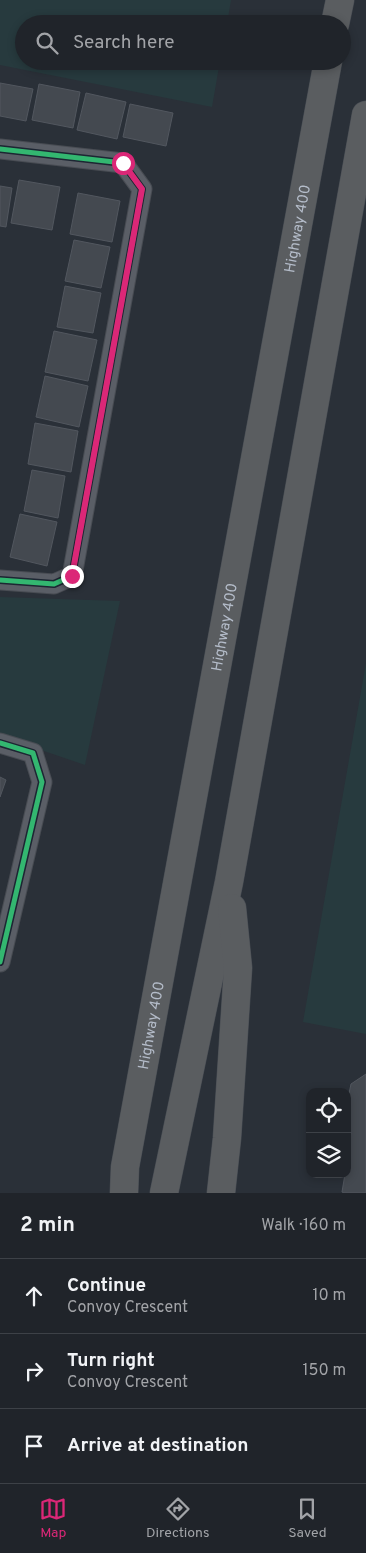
<!DOCTYPE html>
<meta charset="utf-8">
<style>
body{margin:0;font-family:Overpass,sans-serif;background:#282c32;color:#f1f3f6}
.controls{position:absolute;right:15px;bottom:15px;display:grid;overflow:hidden;border-radius:10px;box-shadow:0 2px 8px #0003}
.controls button{width:45px;height:45px;display:grid;place-items:center;padding:0;border:0;border-bottom:1px solid #3d4147;background:#20242a;color:#f1f3f6;font:25px sans-serif}
.stop{position:absolute;width:15px;height:15px;margin:-11px;border:4px solid #db2777;border-radius:50%;background:#fff}
.stop.end{background:#db2777;border-color:#fff;box-shadow:0 1px 5px #0008}
.list{margin:0;padding:0;list-style:none}
h2{display:flex;justify-content:space-between;align-items:center;height:65px;margin:0;padding:0 20px;font-size:21px}
h2 small{font-size:16px;font-weight:400;color:#a2a4a8}
.list li{display:grid;grid-template-columns:32px 1fr auto;gap:15px;align-items:center;box-sizing:border-box;height:75px;padding:0 20px;border-top:1px solid #3d4147}
.list b{display:block;font-size:19px;white-space:nowrap}
.list p{margin:0;font-size:16px;white-space:nowrap;color:#a2a4a8}
.list em{font-size:16px;font-style:normal;color:#a2a4a8}
.icon{flex:none;width:28px;height:28px;fill:none;stroke:currentColor;stroke-width:2;stroke-linecap:round;stroke-linejoin:round}
.map{position:relative;flex:none;width:366px;height:1193px;overflow:hidden}
.search{position:absolute;background:#20242a;box-shadow:0 2px 8px #0003;left:15px;right:15px;top:15px;height:55px;display:flex;align-items:center;gap:12px;box-sizing:border-box;padding:0 18px;border-radius:28px;color:#a2a4a8;font-size:19px}
.sheet{height:290px;background:#20242a}
nav{display:flex;justify-content:space-around;align-items:center;box-sizing:border-box;height:70px;border-top:1px solid #3d4147;background:#20242a;font-size:14px;color:#a2a4a8}
nav a{display:grid;justify-items:center;gap:2px}
nav .on{color:#db2777}
.map>svg:first-child{display:block}
.green{fill:#273a3e}
.building{fill:#444950;stroke:#52575f}
.lines{fill:none;stroke-linecap:round;stroke-linejoin:round}
.street-casing{stroke:#484c53;stroke-width:21}
.highway-casing{stroke:#474c53;stroke-width:29}
.street{stroke:#5a5e66;stroke-width:19}
.highway{stroke:#5a5d60;stroke-width:28}
.cycleway-casing{stroke:#1d2633;stroke-width:8}
.cycleway{stroke:#33b770;stroke-width:5}
.route{stroke:#db2777;stroke-width:6}
.labels{text-anchor:middle;stroke-width:4;stroke-linejoin:round;paint-order:stroke}
.street-label{font-size:15px;fill:#b4bcc9;stroke:#1d2633}
</style>
<div class="map">
<svg width="366" height="1193" viewBox="0 0 366 1193">
<rect width="100%" height="100%" fill="#2a3038"/>
<path class="green" d="M0,0H231L227,24H24V61H220L212,107L0,65Z
M0,597L120,601L85,765L0,736Z
M366,663V1034L303,1022Z"/>
<path class="building" d="M0,83L33,89L26,121L0,116Z
M39,84L80,92L73,128L32,120Z
M86,93L126,102L117,139L77,130Z
M130,104L173,113L166,146L123,137Z
M19,180L60,187L52,230L11,223Z
M0,186L12,188L6,227L0,226Z
M78,193L120,201L112,242L70,234Z
M74,240L110,247L101,288L65,281Z
M65,286L101,293L93,333L57,327Z
M54,331L97,340L88,381L45,372Z
M45,376L88,386L79,427L36,417Z
M35,423L78,431L71,472L28,464Z
M32,470L65,476L58,518L24,511Z
M20,514L57,522L47,566L10,557Z
M0,777L6,780L0,797Z
M366,1074V1193H344L342,1192L345,1174H347V1158L351,1132L347,1131V1103L351,1084Z"/>
<g class="lines">
<defs>
<path id="street" d="M0,149L123,163L142,189L72,576L54,584L0,580
M0,743L33,753L42,782L0,962"/>
<g id="highway">
<path d="M335,24L340,0"/>
<path id="s1" d="M124,1193L125,1167L328,61"/>
<path d="M164,1193L229,882L366,115"/>
<path d="M221,1193L227,1138L238,968L232,908"/>
</g>
</defs>
<use href="#street" class="street-casing"/>
<use href="#highway" class="highway-casing"/>
<use href="#street" class="street"/>
<use href="#highway" class="highway"/>
<defs>
<path id="cycleway" d="M0,149L123,163L142,189L72,576L54,584L0,580
M0,743L33,753L42,782L0,962"/>
</defs>
<use href="#cycleway" class="cycleway-casing"/>
<use href="#cycleway" class="cycleway"/>
</g>
<g class="lines">
<path class="route" d="M72,576L142,189L123,163"/>
</g>
<g class="labels">
<g class="street-label">
<text dy="5" stroke="none"><textPath href="#s1" startOffset="980">Highway 400</textPath></text>
<text dy="5" stroke="none"><textPath href="#s1" startOffset="575">Highway 400</textPath></text>
<text dy="5" stroke="none"><textPath href="#s1" startOffset="170">Highway 400</textPath></text>
</g>
</g>
</svg>
<div class="controls">
<button><svg class="icon" aria-label="locate" viewBox="0 0 24 24"><circle cx="12" cy="12" r="6"/><path d="M12 2v4M12 18v4M2 12h4M18 12h4"/></svg></button>
<button><svg class="icon" aria-label="layers" viewBox="0 0 24 24"><path d="M12 4l9 5-9 5-9-5zM3 14l9 5 9-5"/></svg></button>
</div>
<div class="stop" style="left:123px;top:163px"></div>
<div class="stop end" style="left:72px;top:576px"></div>
<div class="search"><svg class="icon" aria-label="search" viewBox="0 0 24 24"><circle cx="10" cy="10" r="6"/><path d="M15 15l6 6"/></svg>Search here</div>
</div>
<section class="sheet">
<h2>2 min<small>Walk · 160 m</small></h2>
<ul class="list">
<li><svg class="icon" aria-label="ahead" viewBox="0 0 24 24"><path d="M12 20V5M6 11l6-6 6 6"/></svg><div><b>Continue</b><p>Convoy Crescent</p></div><em>10 m</em></li>
<li><svg class="icon" aria-label="right" viewBox="0 0 24 24"><path d="M7 20v-9h11M14 6l5 5-5 5"/></svg><div><b>Turn right</b><p>Convoy Crescent</p></div><em>150 m</em></li>
<li><svg class="icon" aria-label="arrive" viewBox="0 0 24 24"><path d="M6 21V4h12l-3 4 3 4H6"/></svg><div><b>Arrive at destination</b></div></li>
</ul>
</section>
<nav>
<a class="on"><svg class="icon" aria-label="map" viewBox="0 0 24 24"><path d="M3 6l6-2 6 2 6-2v14l-6 2-6-2-6 2zM9 4v14M15 6v14"/></svg>Map</a>
<a><svg class="icon" aria-label="directions" viewBox="0 0 24 24"><path d="M12 3l9 9-9 9-9-9zM9 14v-3h6M13 9l2 2-2 2"/></svg>Directions</a>
<a><svg class="icon" aria-label="saved" viewBox="0 0 24 24"><path d="M7 4h10v16l-5-4-5 4z"/></svg>Saved</a>
</nav>
